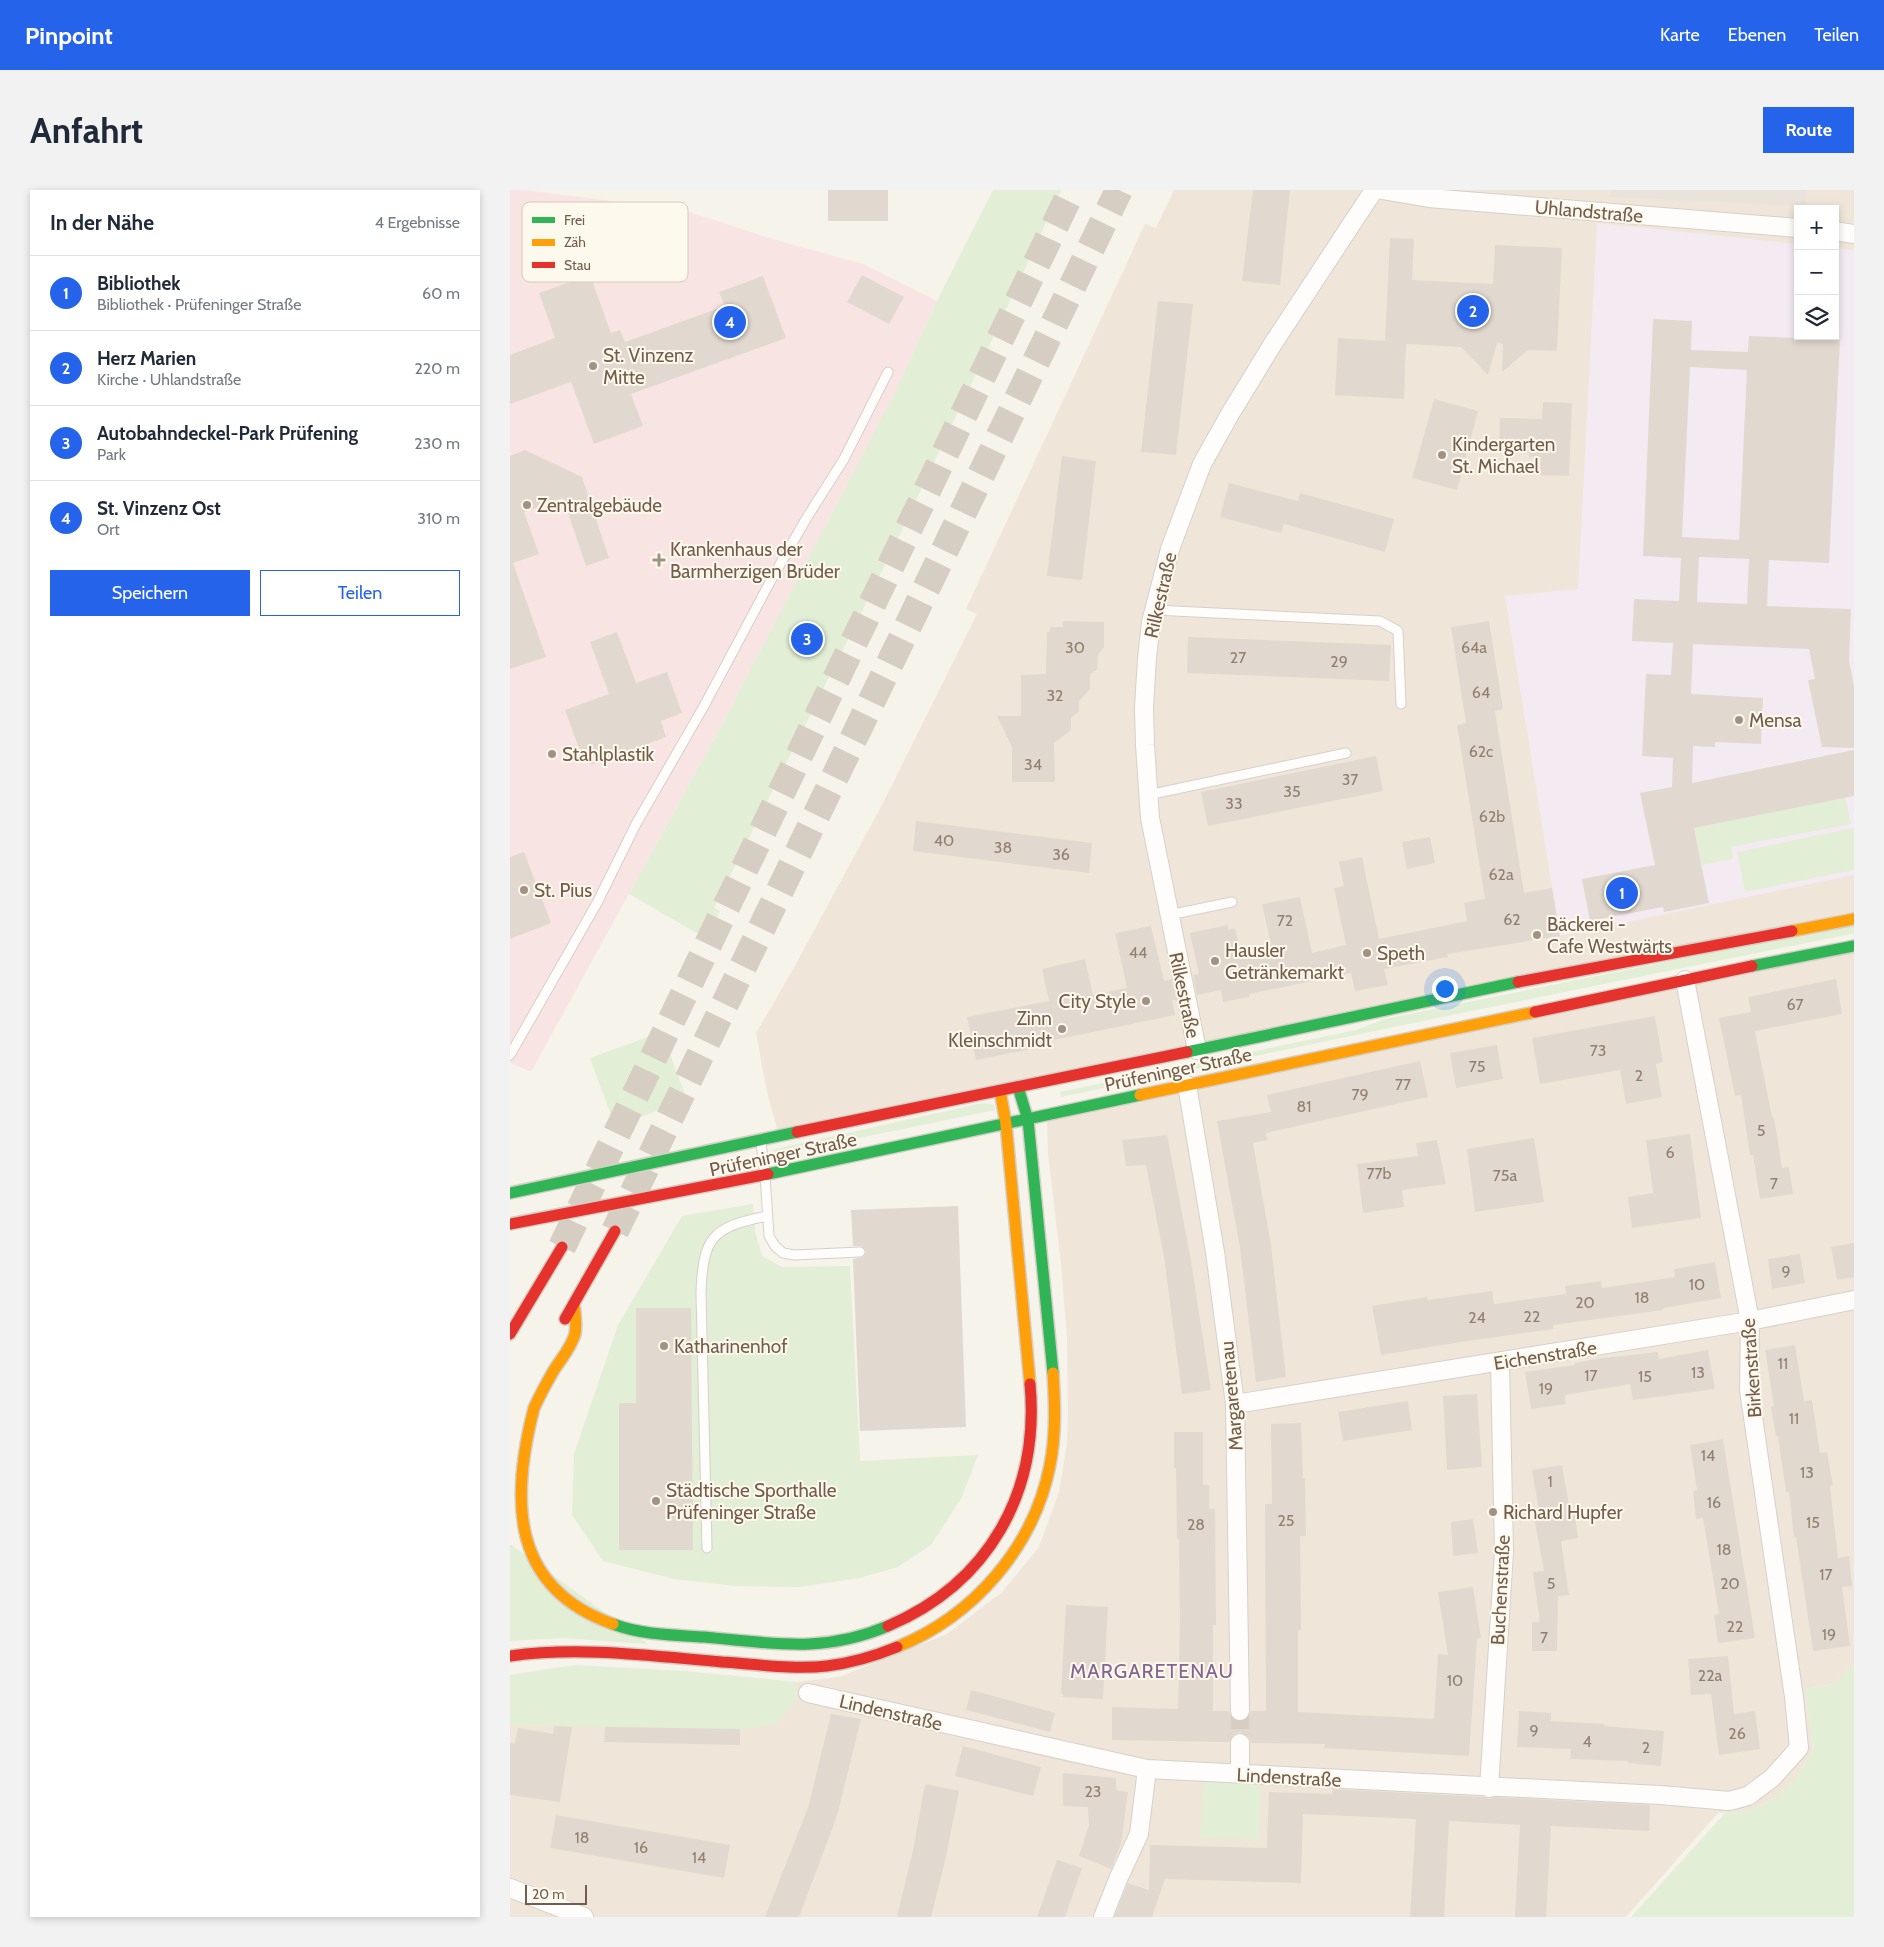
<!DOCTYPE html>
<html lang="de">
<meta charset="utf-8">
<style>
body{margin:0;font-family:Cabin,sans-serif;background:#f2f2f3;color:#1f2937}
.controls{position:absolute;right:15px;top:15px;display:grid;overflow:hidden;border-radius:0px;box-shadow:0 2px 8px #0003}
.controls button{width:45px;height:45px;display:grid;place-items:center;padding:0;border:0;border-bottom:1px solid #e0e1e3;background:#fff;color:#1f2937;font:25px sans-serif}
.scale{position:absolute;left:15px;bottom:12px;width:62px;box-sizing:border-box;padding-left:5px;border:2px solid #745d4c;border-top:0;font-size:14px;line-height:18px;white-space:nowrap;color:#745d4c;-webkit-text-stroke:4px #fef9ed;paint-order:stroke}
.you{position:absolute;left:934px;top:798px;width:18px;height:18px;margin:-12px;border:4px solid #fff;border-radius:50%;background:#1a73e8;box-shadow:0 0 0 8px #1a73e833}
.badge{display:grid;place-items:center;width:32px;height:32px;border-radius:50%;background:#2563eb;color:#fff;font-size:16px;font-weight:700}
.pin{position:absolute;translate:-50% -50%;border:2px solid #fff;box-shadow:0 1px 5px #0006}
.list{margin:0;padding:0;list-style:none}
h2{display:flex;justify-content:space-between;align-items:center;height:65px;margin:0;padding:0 20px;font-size:21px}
h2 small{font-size:16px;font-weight:400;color:#747a83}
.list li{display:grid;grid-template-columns:32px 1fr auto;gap:15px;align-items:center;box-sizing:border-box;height:75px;padding:0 20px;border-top:1px solid #e0e1e3}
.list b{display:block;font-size:19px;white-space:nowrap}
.list p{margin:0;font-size:16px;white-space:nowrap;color:#747a83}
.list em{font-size:16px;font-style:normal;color:#747a83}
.actions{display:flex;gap:10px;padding:15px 20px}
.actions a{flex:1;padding:11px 0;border:1px solid #2563eb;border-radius:0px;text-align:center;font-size:18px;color:#2563eb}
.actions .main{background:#2563eb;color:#fff}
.icon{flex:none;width:28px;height:28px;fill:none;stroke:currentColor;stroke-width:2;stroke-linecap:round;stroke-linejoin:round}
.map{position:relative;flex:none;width:1344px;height:1727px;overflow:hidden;border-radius:0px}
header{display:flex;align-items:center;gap:30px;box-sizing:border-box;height:70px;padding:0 25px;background:#2563eb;color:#fff}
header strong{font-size:24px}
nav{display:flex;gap:28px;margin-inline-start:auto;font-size:18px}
.intro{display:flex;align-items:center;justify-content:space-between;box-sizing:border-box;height:120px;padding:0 30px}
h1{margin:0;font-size:35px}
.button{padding:12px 22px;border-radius:0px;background:#2563eb;color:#fff;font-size:18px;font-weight:700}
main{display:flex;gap:30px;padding:0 30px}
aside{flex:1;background:#fff;border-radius:0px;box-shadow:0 2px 8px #0003}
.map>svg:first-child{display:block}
.residential{fill:#efe6d9;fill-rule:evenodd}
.industrial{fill:#e9e3dc}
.education{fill:#f4eaf2}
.medical{fill:#f8e5e3}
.green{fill:#e2eed6}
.building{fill:#e1d9d0;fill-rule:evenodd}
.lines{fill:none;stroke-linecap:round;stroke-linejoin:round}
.street-tunnel{stroke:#d6cec3;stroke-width:18;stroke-dasharray:18 9;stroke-linecap:butt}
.highway-tunnel{stroke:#d6cec3;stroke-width:28;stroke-dasharray:28 14;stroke-linecap:butt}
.lane-casing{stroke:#d6d0c9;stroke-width:11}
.street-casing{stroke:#d6d0c9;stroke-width:20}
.fast-casing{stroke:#d4cfc6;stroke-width:14}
.slow-casing{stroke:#d4cfc6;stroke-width:14}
.jam-casing{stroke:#d4cfc6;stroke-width:14}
.lane{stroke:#fefdfc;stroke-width:9}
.street{stroke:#fefdfc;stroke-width:18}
.fast{stroke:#30b455;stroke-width:11}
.slow{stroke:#ff9f0a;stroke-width:11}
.jam{stroke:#e5322d;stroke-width:11}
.poi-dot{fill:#a29284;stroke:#fef9ed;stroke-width:2}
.labels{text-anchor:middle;stroke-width:4;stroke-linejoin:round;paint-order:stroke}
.number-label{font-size:16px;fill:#927f70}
.street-label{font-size:19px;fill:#745d4c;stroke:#fef9ed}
.poi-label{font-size:19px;fill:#745d4c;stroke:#fef9ed;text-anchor:start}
.neighbourhood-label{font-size:20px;letter-spacing:1px;fill:#846490;stroke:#fef9ed}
.key{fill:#fef9ed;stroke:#d5cabd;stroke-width:1}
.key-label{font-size:14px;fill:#745d4c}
</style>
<header>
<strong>Pinpoint</strong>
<nav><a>Karte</a><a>Ebenen</a><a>Teilen</a></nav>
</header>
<div class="intro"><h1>Anfahrt</h1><a class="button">Route</a></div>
<main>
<aside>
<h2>In der Nähe<small>4 Ergebnisse</small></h2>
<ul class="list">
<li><span class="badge">1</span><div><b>Bibliothek</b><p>Bibliothek · Prüfeninger Straße</p></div><em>60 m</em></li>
<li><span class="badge">2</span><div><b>Herz Marien</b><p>Kirche · Uhlandstraße</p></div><em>220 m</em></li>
<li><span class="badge">3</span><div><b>Autobahndeckel-Park Prüfening</b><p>Park</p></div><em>230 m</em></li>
<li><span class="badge">4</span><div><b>St. Vinzenz Ost</b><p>Ort</p></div><em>310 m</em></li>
</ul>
<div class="actions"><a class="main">Speichern</a><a>Teilen</a></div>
</aside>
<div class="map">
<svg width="1344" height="1727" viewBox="0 0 1344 1727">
<rect width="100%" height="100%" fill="#f6f3eb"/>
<path class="residential" d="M664,0H1344V726L269,946L257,902L246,843L281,783L373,613L467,424L456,419L635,34L646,38ZM1288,19H1325V146H1288Z
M1344,756V1474L1324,1494L1295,1499L1303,1560L1287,1587L1266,1608L1240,1620L1208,1623L1116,1727H0V1535L44,1536L285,1511L287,1492L329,1487L437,1444L492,1402L529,1357L549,1302L557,1254L558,1222L557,1148L551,1074L538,963L537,925Z"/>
<path class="industrial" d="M1101,0H1296L1295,16L1101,7Z"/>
<path class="education" d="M1087,33L1288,54V146H1325V58L1344,60V685L1050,746L995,406L1068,399Z"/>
<path class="medical" d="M0,0H14L173,20L266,50L353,74L427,111L386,200L209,540L21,882L0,873Z"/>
<path class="green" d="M483,0H551L490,133L383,359L204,718L210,721L197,749L119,704L209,540L386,200L427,111Z
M1335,607L1341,634L1221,657L1223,669L1192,675L1184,638Z
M1344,638V680L1235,702L1227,662Z
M1344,734V743L1340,744L893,835L551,907L550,902L846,840L875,829Z
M152,842L177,910L105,936L80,868Z
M473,913L484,915L485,920L271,964L261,960Z
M243,1014L245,1041L252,1066L272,1077L340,1076L350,1271L468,1265L451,1309L421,1355L388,1377L349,1388L290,1397L225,1396L164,1389L93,1371L62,1325L64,1264L108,1135L172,1026Z
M0,1354L138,1454L52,1448L0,1451Z
M1344,1474V1727H1121L1216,1622L1240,1620L1266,1608L1287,1587L1303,1560L1295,1499L1324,1494Z
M65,1475L175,1481L287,1492L285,1511L267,1534L230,1539L0,1535V1485Z
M694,1582L751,1585L749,1650L690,1647Z"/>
<path class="building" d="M318,0H378V31H318Z
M743,0H780L770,95L732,91Z
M880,48L904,49L902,90L983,94L985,55L1052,58L1047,161L1018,160L992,182L993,154L987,153L978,185L951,157L896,154L894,209L825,205L828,148L875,151Z
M80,85L101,143L110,140L115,152L215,116L209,102L253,86L276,148L121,204L133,236L84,254L61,192L0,214V165L45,148L29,103Z
M352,85L394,107L379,134L337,112Z
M648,111L683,114L666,265L631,262Z
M1143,129L1182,131L1181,160L1238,162L1239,146L1330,150L1319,373L1259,370L1257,416L1341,419L1339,471L1344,496V558L1312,557L1298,490L1305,489L1299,459L1183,454L1181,504L1253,508L1251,554L1205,552V557L1183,556L1182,593L1344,560V606L1184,638L1199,713L1154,722L1153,717L1080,731L1072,689L1145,675L1130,603L1162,597L1163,568L1132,566L1136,484L1161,485L1163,453L1122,451L1124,409L1169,411L1171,368L1133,366ZM1180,177L1237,180L1229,350L1172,347ZM1189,367L1239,369L1237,414L1187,412Z
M924,209L968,221L947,300L902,288Z
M1033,212L1062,213L1059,286L1030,285L1031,267H1019V263L989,262L990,228L1032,229Z
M15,260L72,287L99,368L76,376L53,308L14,322L29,364L3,373L36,467L0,479V266Z
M552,266L586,271L572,390L537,386Z
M719,293L788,311L790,303L884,329L875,362L774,334L771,343L710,327Z
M553,431L594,432V457L588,465L587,480L580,484V499L569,511V521L561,528V540L544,553L545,592H502V557L487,526H511V485L536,484L537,442H540V437H553Z
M979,431L993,519L985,521L1014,703L1042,698L1050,746L937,764L938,767L874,779L878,795L845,801L841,783L739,804V807L713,812L711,800L687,805L683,785L689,784L680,743L718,735V740L725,738L730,759L761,754L752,714L790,707L802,763L836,755L824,698L834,696L829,672L852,667L869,749L957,731L954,713L975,709L947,535L956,533L941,437Z
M107,442L126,493L157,482L172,523L151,531L156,547L81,575L76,562L71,564L55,520L99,504L80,452Z
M678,447L881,455L879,491L677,483Z
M866,566L873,601L698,636L691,602Z
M406,631L582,653L579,683L403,661Z
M920,647L925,673L897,679L892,652Z
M14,662L41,733L0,749V667Z
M641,736L654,791L662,789L666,810H662L665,825L520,855L521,859L466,870L457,827L539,811L532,779L575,769L583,805L617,798L605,743Z
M1326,789L1332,824L1245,841L1262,927H1264L1272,978L1279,977L1283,1004L1250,1009L1243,965H1240L1231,905L1225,906L1209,828L1241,822L1238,807Z
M1145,826L1153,872L1146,874L1152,907L1116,914L1110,880L1030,894L1022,848Z
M987,855L993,889L946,898L940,863Z
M910,871L918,907L756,943L757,950L743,953L761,1055L776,1187L746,1192L730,1058L707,931L761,922L757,905Z
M1180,944L1191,1028L1122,1038L1118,1007L1143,1003L1136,950Z
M657,945L680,1065L701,1200L672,1204L654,1067L636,975L616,976L612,950Z
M1024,948L1034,1012L965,1022L957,959Z
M927,950L936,994L892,1000L894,1017L853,1023L847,974L908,966L906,953Z
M448,1016L456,1237L350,1241L343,1069L353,1067L356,1062L352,1056H343L341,1020Z
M1344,1053V1087L1327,1090L1321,1057Z
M1290,1064L1295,1093L1262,1099L1258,1069Z
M1205,1072L1211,1108L1153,1118V1120L1043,1135V1139L951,1152L871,1165L862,1116L917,1107L918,1110L982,1101L984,1114L1056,1104L1055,1096L1091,1091L1092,1098L1165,1087L1164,1079Z
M126,1118H181L183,1360H109V1213H126Z
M1285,1155L1294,1211L1302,1210L1310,1263L1317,1262L1323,1295L1320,1296L1328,1368L1339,1366L1342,1396L1332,1397L1340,1456L1303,1461L1286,1347L1284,1348L1279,1302H1276L1268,1246H1266L1261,1217L1264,1216L1255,1160Z
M1198,1160L1205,1199L1123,1210L1120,1194L1055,1205L1056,1214L1021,1219L1015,1182L1065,1175V1173L1093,1168L1148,1162L1149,1169Z
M967,1204L972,1277L937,1280L933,1206Z
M898,1211L902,1240L833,1251L828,1222Z
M791,1233L793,1288H795L796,1346H790L791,1440H788V1522L924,1529L928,1464L938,1465L928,1402L963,1397L971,1448L967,1449L959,1566L814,1558L815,1554L741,1553L739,1547L730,1542L724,1544L719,1552L602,1550V1517L668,1519L670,1435L669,1349H667L666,1278H664V1242H693V1295H699V1319H705L706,1435H703V1521H719L721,1527L730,1532L736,1530L741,1521H756L755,1314H762L761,1234Z
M1213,1249L1245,1448L1208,1453L1204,1425L1209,1424L1193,1328L1186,1329L1183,1301L1187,1300L1180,1255Z
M1052,1275L1060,1321L1064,1320L1068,1348L1051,1351L1059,1405L1048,1406L1047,1461H1022V1432H1030L1023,1382L1034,1381L1024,1327L1030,1326L1022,1280Z
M963,1329L968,1363L943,1366L941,1332Z
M556,1415L598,1417L593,1509L553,1507V1504H551Z
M1218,1466L1224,1524L1245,1521L1250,1559L1209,1565L1201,1504L1181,1505L1178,1469Z
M461,1500L545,1523L540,1542L456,1520Z
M1009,1521L1041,1523V1531L1094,1534V1536L1154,1541L1151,1576L1118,1573V1571L1060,1569L1061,1559L1007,1557Z
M321,1524L351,1529L327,1626L289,1727H255L298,1618Z
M44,1536L62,1537L50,1612L0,1605V1553L5,1554L8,1538L43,1544Z
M95,1537L230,1539V1555L94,1552Z
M453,1556L531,1577L523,1606L445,1586Z
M553,1583L606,1588V1600L618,1602L611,1654L601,1679L569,1666L579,1635L578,1617L553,1616Z
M415,1594L449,1601L435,1671L421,1727H387L403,1660Z
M823,1599L973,1607L979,1609L984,1607L1140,1615L1139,1641L1041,1636L1036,1727H1005L1010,1635L939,1631L934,1727H900L906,1629L793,1624L791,1693L655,1689L642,1727H604L618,1693L639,1700L640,1655L757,1658L759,1602L822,1604Z
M46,1625L220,1655L214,1688L40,1658Z
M547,1670L572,1678L555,1727H527Z"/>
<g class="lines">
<path class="street-tunnel" d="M730,1521V1553"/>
<path class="highway-tunnel" d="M105,1041L609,0
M52,1057L562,0"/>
<defs>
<path id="lane" d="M644,420L870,431L888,441L891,514
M638,605L836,563
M659,725L722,712
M0,865L87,713L126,634L194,516L260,392L296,329L334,269L378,182
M251,953L255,985L259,1046L265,1056L273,1063L284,1065L350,1062
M197,1358L191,1103C193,1047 202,1037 257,1026"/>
<path id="street" d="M872,0L919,8L1288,38
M1325,41L1344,44
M687,860L640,628L635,555L634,518L637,468L641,432L660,359L692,274L720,224L764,152L864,0
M677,895L705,1062L725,1214L730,1521
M725,1214L1240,1131L1344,1110
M298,1503L637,1579L1150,1605L1219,1611L1238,1606L1262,1588L1289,1558L1284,1507L1239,1200L1240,1131L1175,790
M730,1553V1584
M979,1598L994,1362L990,1173
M0,1698L74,1727
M593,1727L609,1687L629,1644L637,1579"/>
<path id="fast" d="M1242,776L1344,756
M677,862L1008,792
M508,897L518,930L543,1183
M258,984L630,905
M0,1003L287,942
M103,1434C132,1445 164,1445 194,1447C262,1453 312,1464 378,1436"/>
<path id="slow" d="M1282,741L1344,729
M490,901L496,934L520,1194
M630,905L1025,822
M64,1114C65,1124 67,1134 65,1144C61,1158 51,1169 44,1180C37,1192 30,1205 24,1218C0,1311 1,1398 103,1434
M387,1457C464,1426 524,1357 540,1275C546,1245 545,1214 543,1183"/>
<path id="jam" d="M1008,792L1282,741
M1025,822L1242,776
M287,942L677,862
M0,1034L258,984
M55,1129L105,1041
M0,1144L52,1057
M378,1436C479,1393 530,1302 520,1194
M0,1466C70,1456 142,1466 212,1472C246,1474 283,1480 317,1476C341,1473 365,1466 387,1457"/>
</defs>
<use href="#lane" class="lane-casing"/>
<use href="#street" class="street-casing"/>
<use href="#fast" class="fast-casing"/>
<use href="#slow" class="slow-casing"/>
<use href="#jam" class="jam-casing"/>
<use href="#lane" class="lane"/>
<use href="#street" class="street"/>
<use href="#fast" class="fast"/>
<use href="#slow" class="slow"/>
<use href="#jam" class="jam"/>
</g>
<g class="poi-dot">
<circle cx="83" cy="176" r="5"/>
<circle cx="932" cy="265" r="5"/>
<circle cx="17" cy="315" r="5"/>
<path d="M146.5 362.5h5v5h5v5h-5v5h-5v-5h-5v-5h5z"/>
<circle cx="1229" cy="530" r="5"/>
<circle cx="42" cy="564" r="5"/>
<circle cx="14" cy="700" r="5"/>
<circle cx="1027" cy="745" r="5"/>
<circle cx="857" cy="763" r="5"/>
<circle cx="705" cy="771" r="5"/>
<circle cx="636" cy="811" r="5"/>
<circle cx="552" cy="839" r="5"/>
<circle cx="154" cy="1156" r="5"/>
<circle cx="146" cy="1311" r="5"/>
<circle cx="983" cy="1322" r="5"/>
</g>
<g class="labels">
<g class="number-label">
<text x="565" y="463">30</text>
<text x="964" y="463">64a</text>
<text x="728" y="473">27</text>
<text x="829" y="477">29</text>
<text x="971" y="508">64</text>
<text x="545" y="511">32</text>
<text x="971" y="567">62c</text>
<text x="523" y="580">34</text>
<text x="840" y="595">37</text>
<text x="782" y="607">35</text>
<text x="724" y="619">33</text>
<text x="982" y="632">62b</text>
<text x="434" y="656">40</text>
<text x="493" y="663">38</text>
<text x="551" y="670">36</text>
<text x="991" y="690">62a</text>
<text x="1002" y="735">62</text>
<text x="775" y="736">72</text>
<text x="628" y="768">44</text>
<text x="1285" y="820">67</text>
<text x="1088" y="866">73</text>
<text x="967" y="882">75</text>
<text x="1129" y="891">2</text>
<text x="893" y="900">77</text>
<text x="850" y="910">79</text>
<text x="794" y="922">81</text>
<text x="1251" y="946">5</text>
<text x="1160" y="968">6</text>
<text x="869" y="989">77b</text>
<text x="995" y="991">75a</text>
<text x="1264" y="999">7</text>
<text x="1276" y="1087">9</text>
<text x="1187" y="1100">10</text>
<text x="1132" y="1113">18</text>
<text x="1075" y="1118">20</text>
<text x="1022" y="1132">22</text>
<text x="967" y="1133">24</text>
<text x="1273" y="1179">11</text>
<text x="1188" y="1188">13</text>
<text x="1081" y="1191">17</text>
<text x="1135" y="1192">15</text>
<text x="1036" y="1204">19</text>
<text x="1284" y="1234">11</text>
<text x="1198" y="1271">14</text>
<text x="1297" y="1288">13</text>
<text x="1040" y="1297">1</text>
<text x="1204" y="1318">16</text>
<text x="776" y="1336">25</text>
<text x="1303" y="1338">15</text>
<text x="686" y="1340">28</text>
<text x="1214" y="1365">18</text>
<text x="1316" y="1390">17</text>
<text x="1041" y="1399">5</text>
<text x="1220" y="1399">20</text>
<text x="1225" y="1442">22</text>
<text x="1319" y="1450">19</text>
<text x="1034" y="1453">7</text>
<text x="1200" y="1491">22a</text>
<text x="945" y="1496">10</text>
<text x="1024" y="1546">9</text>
<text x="1227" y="1549">26</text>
<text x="1077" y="1557">4</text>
<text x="1136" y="1563">2</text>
<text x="583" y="1607">23</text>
<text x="72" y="1653">18</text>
<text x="131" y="1663">16</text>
<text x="189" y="1673">14</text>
</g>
<g class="street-label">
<text transform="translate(1079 21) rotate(5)" y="7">Uhlandstraße</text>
<text transform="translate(650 405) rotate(-77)" y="7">Rilkestraße</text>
<text transform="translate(675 805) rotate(78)" y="7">Rilkestraße</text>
<text transform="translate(668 879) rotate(-12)" y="7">Prüfeninger Straße</text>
<text transform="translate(273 964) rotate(-12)" y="7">Prüfeninger Straße</text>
<text transform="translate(1035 1165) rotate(-9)" y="7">Eichenstraße</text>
<text transform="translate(1241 1178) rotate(-94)" y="7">Birkenstraße</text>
<text transform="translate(721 1206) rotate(-95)" y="7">Margaretenau</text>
<text transform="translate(990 1400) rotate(-87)" y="7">Buchenstraße</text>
<text transform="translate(381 1522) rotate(13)" y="7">Lindenstraße</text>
<text transform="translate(779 1587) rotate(3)" y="7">Lindenstraße</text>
</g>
<g class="poi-label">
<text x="93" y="172">St. Vinzenz<tspan x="93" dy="22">Mitte</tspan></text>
<text x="942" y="261">Kindergarten<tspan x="942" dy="22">St. Michael</tspan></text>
<text x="27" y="322">Zentralgebäude</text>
<text x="160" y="366">Krankenhaus der<tspan x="160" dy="22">Barmherzigen Brüder</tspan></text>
<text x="1239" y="537">Mensa</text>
<text x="52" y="571">Stahlplastik</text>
<text x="24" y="707">St. Pius</text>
<text x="1037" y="741">Bäckerei -<tspan x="1037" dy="22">Cafe Westwärts</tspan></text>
<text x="715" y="767">Hausler<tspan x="715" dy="22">Getränkemarkt</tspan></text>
<text x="867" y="770">Speth</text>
<text x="626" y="818" text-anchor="end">City Style</text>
<text x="542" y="835" text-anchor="end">Zinn<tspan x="542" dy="22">Kleinschmidt</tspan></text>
<text x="164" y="1163">Katharinenhof</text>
<text x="156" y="1307">Städtische Sporthalle<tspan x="156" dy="22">Prüfeninger Straße</tspan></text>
<text x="993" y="1329">Richard Hupfer</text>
</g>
<g class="neighbourhood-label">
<text x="642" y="1488">MARGARETENAU</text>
</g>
</g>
<rect x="12" y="12" width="166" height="80" rx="8" class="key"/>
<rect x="22" y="27" width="23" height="6" fill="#30b455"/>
<rect x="22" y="49" width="23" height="7" fill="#ff9f0a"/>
<rect x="22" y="72" width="23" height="6" fill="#e5322d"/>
<g class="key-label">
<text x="54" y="35">Frei</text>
<text x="54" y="57">Zäh</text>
<text x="54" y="80">Stau</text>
</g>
</svg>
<div class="controls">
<button>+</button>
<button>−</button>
<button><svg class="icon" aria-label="layers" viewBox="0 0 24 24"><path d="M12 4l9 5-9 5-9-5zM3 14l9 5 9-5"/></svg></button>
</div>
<div class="scale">20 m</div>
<div class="you"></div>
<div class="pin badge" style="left:1112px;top:703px">1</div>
<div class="pin badge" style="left:963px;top:121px">2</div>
<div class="pin badge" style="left:297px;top:449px">3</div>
<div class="pin badge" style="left:220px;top:132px">4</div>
</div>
</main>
